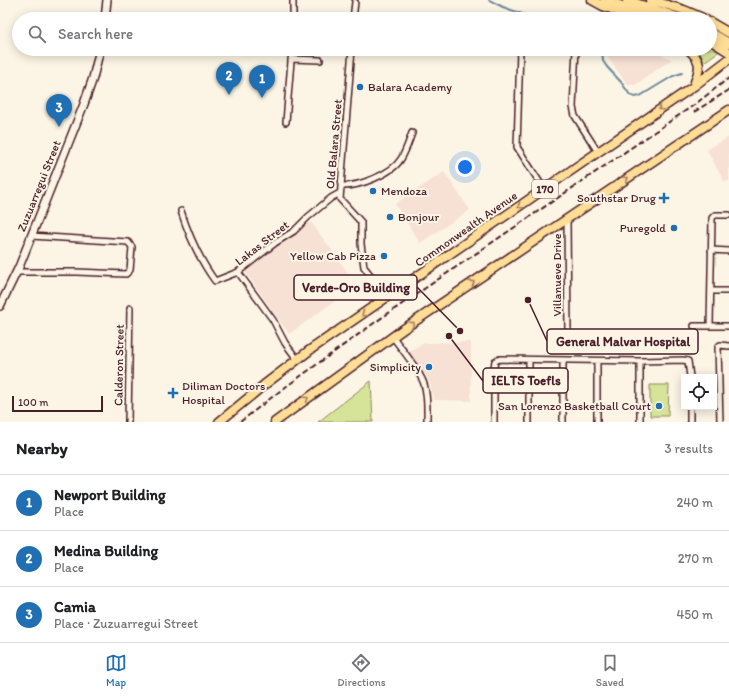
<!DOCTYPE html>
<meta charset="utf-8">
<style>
body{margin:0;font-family:Itim,sans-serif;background:#f6f6f6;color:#202124}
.controls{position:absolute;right:12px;bottom:12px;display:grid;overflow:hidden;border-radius:0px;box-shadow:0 2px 10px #0003}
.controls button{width:36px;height:36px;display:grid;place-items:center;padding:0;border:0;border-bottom:1px solid #e0e0e0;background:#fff;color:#202124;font:20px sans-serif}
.scale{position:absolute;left:12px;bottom:10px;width:91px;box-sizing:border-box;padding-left:4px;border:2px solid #4a1f2b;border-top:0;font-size:11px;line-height:14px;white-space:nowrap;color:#4a1f2b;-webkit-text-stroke:3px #fcf5e5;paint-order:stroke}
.you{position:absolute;left:465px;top:167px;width:14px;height:14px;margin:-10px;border:3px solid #fff;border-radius:50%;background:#1a73e8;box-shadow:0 0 0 6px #1a73e833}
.badge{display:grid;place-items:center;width:26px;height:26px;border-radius:50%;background:#1f6fb2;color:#fff;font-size:13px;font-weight:700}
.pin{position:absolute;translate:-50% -33px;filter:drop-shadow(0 1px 2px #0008)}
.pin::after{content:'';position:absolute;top:21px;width:14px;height:12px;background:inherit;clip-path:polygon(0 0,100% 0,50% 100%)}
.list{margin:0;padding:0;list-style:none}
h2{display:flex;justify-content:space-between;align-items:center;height:52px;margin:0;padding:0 16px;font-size:17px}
h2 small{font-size:13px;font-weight:400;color:#757577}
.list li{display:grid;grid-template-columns:26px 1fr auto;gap:12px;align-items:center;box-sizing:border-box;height:56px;padding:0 16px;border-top:1px solid #e0e0e0}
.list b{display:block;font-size:15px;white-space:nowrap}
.list p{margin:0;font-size:13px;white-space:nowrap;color:#757577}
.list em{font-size:13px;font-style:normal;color:#757577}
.icon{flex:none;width:22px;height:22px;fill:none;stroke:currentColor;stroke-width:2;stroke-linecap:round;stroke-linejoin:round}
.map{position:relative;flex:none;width:729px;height:422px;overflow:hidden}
.search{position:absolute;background:#fff;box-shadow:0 2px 10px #0003;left:12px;right:12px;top:12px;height:44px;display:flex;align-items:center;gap:10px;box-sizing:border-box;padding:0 14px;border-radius:22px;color:#757577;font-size:15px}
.sheet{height:220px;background:#fff}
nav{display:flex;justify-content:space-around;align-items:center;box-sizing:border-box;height:56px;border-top:1px solid #e0e0e0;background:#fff;font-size:11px;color:#757577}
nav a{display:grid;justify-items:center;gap:2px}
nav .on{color:#1f6fb2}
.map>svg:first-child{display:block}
.built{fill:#f7e0d4}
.green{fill:#d5e498;stroke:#908262}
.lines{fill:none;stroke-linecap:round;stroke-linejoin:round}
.stream{stroke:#6c8899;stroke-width:2}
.minor-casing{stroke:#4a1f2b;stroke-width:8}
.tertiary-casing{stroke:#4a1f2b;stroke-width:10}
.primary-casing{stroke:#4a1f2b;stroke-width:11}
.minor{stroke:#fcf5e5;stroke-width:5}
.tertiary{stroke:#fcf5e5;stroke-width:7}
.primary{stroke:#fedd96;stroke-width:8}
.rail{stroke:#4a1f2b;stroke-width:2;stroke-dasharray:6 3;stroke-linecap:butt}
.oneway{stroke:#a47e60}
.poi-dot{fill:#1f6fb2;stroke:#fcf5e5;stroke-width:1.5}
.labels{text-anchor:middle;stroke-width:4;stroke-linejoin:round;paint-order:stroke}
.shield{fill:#fcf5e5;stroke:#7f5f63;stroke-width:1}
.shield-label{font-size:11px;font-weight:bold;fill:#4a1f2b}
.poi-label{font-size:12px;fill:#4a1f2b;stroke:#fcf5e5;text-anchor:end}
.street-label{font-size:12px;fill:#4a1f2b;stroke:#fcf5e5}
.leader{fill:none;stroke:#4a1f2b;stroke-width:1.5}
.callout-dot{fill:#4a1f2b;stroke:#fcf5e5;stroke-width:1.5}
.callout{fill:#fcf5e5;stroke:#4a1f2b;stroke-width:1.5}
.callout-label{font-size:13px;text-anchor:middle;font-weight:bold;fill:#4a1f2b}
</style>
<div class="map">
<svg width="729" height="422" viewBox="0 0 729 422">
<rect width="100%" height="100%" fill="#fcf5e5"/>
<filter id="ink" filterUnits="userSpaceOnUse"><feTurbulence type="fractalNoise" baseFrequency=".025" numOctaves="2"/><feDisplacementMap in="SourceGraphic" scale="8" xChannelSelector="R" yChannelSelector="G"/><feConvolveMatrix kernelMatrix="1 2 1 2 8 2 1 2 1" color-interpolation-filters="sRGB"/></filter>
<g filter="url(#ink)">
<path class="built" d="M605,49H644L672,59L635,85H628L606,55Z
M729,137V181H724L707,150Z
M444,172L470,210L420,243L395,204Z
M311,222L357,285L289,334L244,270Z
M471,342V401L434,400L430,384L426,375L409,351L424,343Z"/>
<path class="green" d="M713,28L729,37V44L704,62L702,56L696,49H710V40Z
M371,381L373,422H318Z
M650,385H669L668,416H650Z"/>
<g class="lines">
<path class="stream" d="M489,0L503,7L536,19
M602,49L603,61L607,67L621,82L630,95L635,97L640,96L673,76L682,73"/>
<defs>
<path id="minor" d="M293,19V0
M353,19L355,2
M352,49L340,199L361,222V244L364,267L388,297
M520,49L517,147L544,189
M576,49L573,107L575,116L598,152
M291,59L320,60
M286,122L292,49
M341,186C358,187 392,174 401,159C406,151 409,141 412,133
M181,211C189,236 199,259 215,281L238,272L275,243L294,231L308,217L331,198L340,193
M567,218L568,332
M711,250L729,251
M17,272H76L126,274L130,270L132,247L128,242L31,236
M238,272L273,320L285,343L297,359
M711,291H729
M694,326H729
M710,326L712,218L715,215H729
M393,337C402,350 419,369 424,384C428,396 427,410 427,422
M690,407V422
M128,422L130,308
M494,422V367L495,361L500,359L640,361L683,360L688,361L690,377
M529,422V361
M563,422V361
M597,422V361
M640,422V361
M720,422L718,347L720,345L729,346"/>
<path id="tertiary" d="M105,19L107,0
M0,306L19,267L84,104L93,78L100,49"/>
<path id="primary" d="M592,0L603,6L639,19
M605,0L661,19
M627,0L683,19
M651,0L684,10L705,19
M710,22L729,33
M710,32L729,43
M710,40L729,52
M688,49C703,62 700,68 694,85
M219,422L264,385L310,350L694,86L729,59
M275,422L402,330L729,110"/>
</defs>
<use href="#minor" class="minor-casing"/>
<use href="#tertiary" class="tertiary-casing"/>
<use href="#primary" class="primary-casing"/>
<use href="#minor" class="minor"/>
<use href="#tertiary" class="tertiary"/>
<use href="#primary" class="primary"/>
<path class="rail" d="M694,112L729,90
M240,422L280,391L377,321L694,105L729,78"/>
</g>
<defs><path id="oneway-chevron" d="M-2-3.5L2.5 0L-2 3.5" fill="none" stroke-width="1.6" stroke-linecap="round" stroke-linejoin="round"/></defs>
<g class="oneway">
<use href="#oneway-chevron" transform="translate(661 108) rotate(145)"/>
<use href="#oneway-chevron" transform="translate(626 179) rotate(-34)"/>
<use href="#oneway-chevron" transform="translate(520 206) rotate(145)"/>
<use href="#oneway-chevron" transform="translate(472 283) rotate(-34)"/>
<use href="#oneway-chevron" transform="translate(364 314) rotate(145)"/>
<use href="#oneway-chevron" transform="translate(412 324) rotate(-34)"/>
<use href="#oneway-chevron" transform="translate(306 399) rotate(-35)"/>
</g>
</g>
<g class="poi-dot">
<circle cx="360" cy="87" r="4"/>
<circle cx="373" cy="191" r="4"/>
<path d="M662 192h4v4h4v4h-4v4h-4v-4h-4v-4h4z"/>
<circle cx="390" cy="217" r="4"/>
<circle cx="674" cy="228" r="4"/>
<circle cx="384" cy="256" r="4"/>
<circle cx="429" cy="367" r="4"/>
<path d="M171 387h4v4h4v4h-4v4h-4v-4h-4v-4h4z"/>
<circle cx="659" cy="406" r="4"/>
</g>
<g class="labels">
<rect class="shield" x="532" y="180" width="26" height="18" rx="3"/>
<g class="shield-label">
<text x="545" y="193">170</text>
</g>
<g class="poi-label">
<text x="368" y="91" text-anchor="start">Balara Academy</text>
<text x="381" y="195" text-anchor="start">Mendoza</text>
<text x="656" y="202">Southstar Drug</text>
<text x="398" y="221" text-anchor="start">Bonjour</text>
<text x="666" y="232">Puregold</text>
<text x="376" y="260">Yellow Cab Pizza</text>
<text x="421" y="371">Simplicity</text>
<text x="182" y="390" text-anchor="start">Diliman Doctors<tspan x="182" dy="14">Hospital</tspan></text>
<text x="651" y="410">San Lorenzo Basketball Court</text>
</g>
<g class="street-label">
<text transform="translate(334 144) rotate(-85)" y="4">Old Balara Street</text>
<text transform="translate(39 186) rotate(-68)" y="4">Zuzuarregui Street</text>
<text transform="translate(466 229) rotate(-35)" y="4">Commonwealth Avenue</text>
<text transform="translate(262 243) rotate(-38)" y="4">Lakas Street</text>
<text transform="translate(557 275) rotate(-90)" y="4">Villanueve Drive</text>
<text transform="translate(119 365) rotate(-89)" y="4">Calderon Street</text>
</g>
</g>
<path class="leader" d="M460 331L417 287M528 300L547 341M449 336L483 381"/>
<g class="callout-dot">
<circle cx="460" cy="331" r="4"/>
<circle cx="528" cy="300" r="4"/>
<circle cx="449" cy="336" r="4"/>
</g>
<g class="callout">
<rect x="294" y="275" width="123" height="25" rx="4"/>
<rect x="547" y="329" width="151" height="25" rx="4"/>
<rect x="483" y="368" width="85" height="25" rx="4"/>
</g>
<g class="callout-label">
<text x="356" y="292">Verde-Oro Building</text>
<text x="623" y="346">General Malvar Hospital</text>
<text x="526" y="385">IELTS Toefls</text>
</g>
</svg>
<div class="controls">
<button><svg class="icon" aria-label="locate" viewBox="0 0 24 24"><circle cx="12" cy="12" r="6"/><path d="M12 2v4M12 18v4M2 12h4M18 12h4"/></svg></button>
</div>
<div class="scale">100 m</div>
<div class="you"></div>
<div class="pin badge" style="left:262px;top:98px">1</div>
<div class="pin badge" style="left:229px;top:95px">2</div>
<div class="pin badge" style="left:59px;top:127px">3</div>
<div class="search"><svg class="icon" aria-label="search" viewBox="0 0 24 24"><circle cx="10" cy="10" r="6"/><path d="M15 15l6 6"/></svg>Search here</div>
</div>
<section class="sheet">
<h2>Nearby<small>3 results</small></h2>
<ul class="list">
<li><span class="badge">1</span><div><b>Newport Building</b><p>Place</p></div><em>240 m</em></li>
<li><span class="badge">2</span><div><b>Medina Building</b><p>Place</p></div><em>270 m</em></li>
<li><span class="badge">3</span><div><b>Camia</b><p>Place · Zuzuarregui Street</p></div><em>450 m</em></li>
</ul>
</section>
<nav>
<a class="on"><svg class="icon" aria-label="map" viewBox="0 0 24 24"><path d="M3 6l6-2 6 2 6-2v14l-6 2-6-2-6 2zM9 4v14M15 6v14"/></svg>Map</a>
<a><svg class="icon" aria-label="directions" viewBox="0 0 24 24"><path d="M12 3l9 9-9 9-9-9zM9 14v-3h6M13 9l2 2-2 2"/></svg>Directions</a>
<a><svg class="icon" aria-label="saved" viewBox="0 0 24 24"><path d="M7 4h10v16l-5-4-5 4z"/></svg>Saved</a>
</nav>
